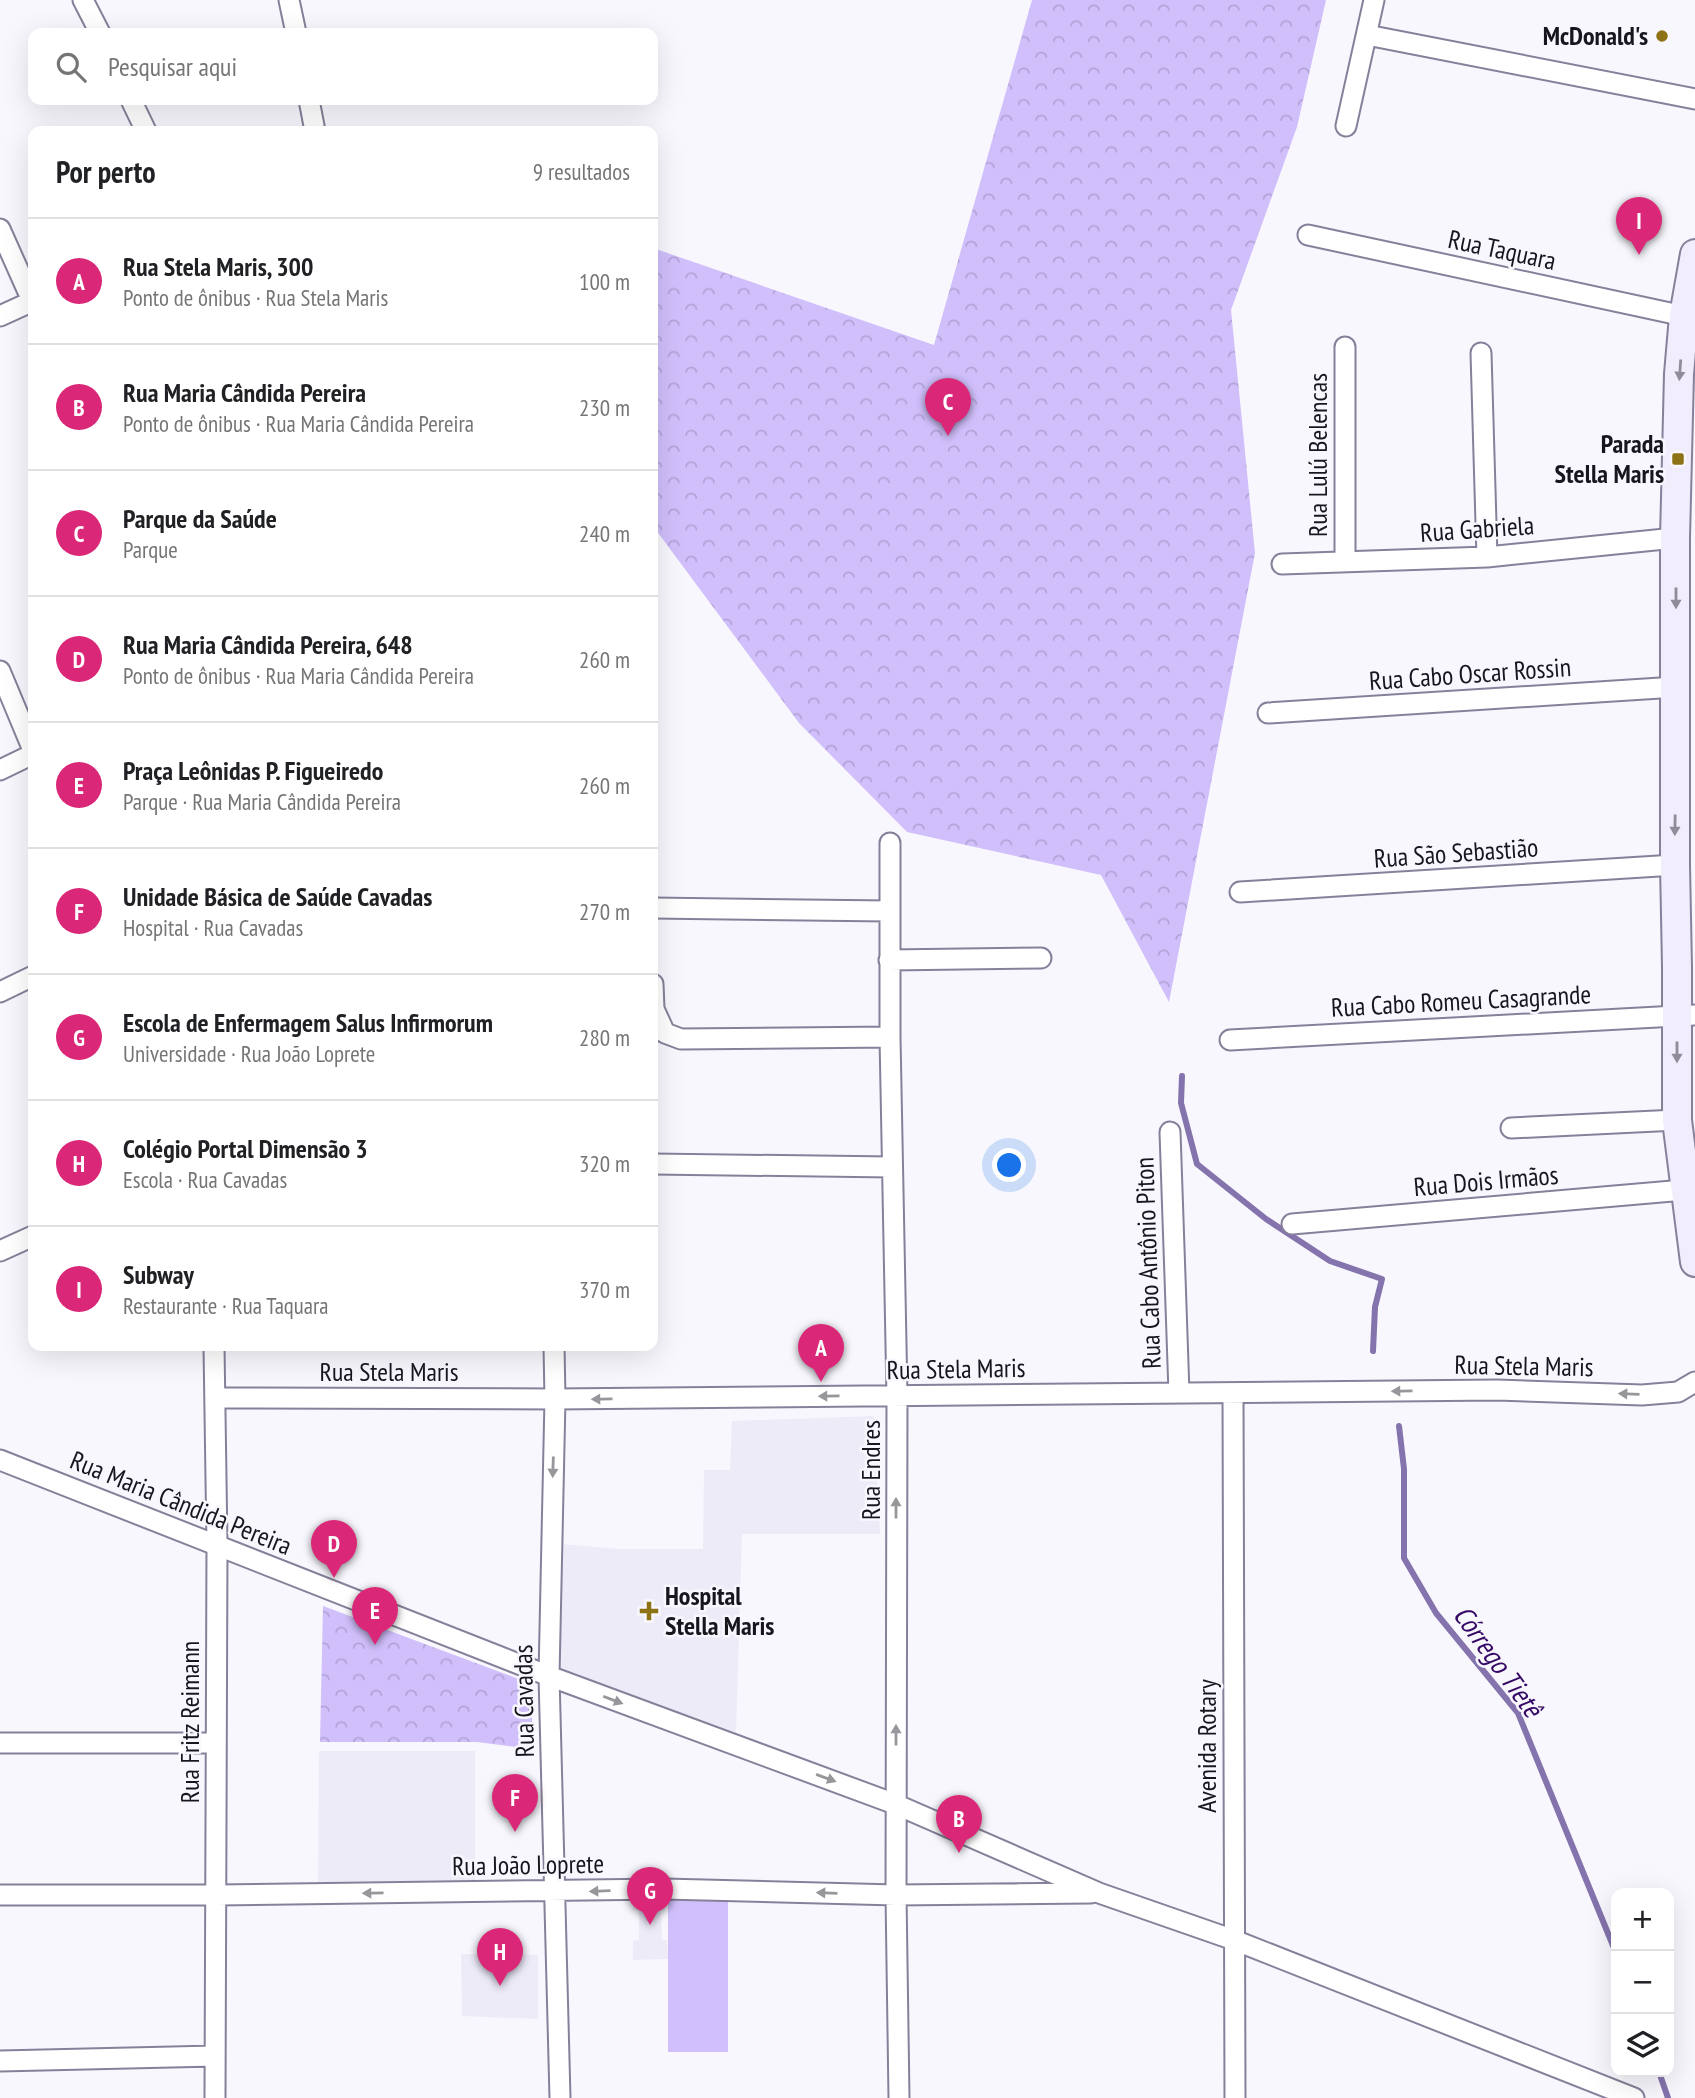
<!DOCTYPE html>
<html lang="pt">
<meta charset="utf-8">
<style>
body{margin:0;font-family:"PT Sans Narrow",sans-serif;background:#f2f2f2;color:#202124}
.controls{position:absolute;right:21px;bottom:21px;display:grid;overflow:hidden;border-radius:14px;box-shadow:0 7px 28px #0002}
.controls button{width:63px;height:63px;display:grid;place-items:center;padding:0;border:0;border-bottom:2px solid #e0e0e0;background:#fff;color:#202124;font:35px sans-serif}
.you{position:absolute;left:1010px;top:1166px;width:24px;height:24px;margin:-18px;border:5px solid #fff;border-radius:50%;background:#1a73e8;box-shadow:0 0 0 10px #1a73e833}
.badge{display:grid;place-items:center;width:46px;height:46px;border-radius:50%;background:#db2777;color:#fff;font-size:23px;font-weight:700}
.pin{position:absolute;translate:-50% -58px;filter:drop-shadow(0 2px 4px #0008)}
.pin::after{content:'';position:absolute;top:37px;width:24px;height:21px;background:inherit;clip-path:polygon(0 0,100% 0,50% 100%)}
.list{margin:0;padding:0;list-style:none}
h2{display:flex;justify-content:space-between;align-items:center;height:91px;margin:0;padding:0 28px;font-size:30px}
h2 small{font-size:23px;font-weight:400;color:#757577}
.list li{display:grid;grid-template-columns:46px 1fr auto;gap:21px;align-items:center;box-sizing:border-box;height:126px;padding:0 28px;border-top:2px solid #e0e0e0}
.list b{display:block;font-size:26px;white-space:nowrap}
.list p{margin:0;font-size:23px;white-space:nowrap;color:#757577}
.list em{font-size:23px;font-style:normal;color:#757577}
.icon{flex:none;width:38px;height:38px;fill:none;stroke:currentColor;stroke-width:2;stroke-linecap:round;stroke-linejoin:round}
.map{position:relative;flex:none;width:1695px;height:2098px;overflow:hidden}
.search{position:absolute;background:#fff;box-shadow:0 7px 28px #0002;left:28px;top:28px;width:630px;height:77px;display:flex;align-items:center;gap:18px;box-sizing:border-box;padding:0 24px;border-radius:14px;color:#757577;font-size:26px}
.panel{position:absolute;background:#fff;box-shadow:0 7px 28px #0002;left:28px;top:126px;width:630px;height:1225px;border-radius:14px}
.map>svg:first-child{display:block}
.built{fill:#eeebf9}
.grass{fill:#d0bffb}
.park{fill:url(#park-crowns)}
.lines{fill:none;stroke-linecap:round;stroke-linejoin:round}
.stream{stroke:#8473ac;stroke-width:6}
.minor-casing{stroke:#87809a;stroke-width:23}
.secondary-casing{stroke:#87809a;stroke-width:32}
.minor{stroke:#fff;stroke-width:19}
.secondary{stroke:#f2edfc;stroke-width:28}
.oneway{fill:#908c99}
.oneway2{fill:#97969a}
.poi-dot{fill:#8e7216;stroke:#f8f7fd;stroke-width:2.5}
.labels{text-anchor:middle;stroke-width:5;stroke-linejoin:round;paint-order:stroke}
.poi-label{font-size:26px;font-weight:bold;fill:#18151f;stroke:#f8f7fd;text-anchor:end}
.street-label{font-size:26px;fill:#18151f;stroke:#f8f7fd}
.water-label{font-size:28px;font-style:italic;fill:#340864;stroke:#f8f7fd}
</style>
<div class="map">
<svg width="1695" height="2098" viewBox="0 0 1695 2098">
<defs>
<pattern id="park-crowns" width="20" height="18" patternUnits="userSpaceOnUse" patternTransform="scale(1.75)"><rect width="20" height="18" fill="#d0bffb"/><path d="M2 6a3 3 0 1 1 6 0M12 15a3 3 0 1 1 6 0" fill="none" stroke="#b2a3d7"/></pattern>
</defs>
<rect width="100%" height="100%" fill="#f8f7fd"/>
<path class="built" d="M874,1416L880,1534H742L736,1732L554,1673L561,1544L619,1549H703L704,1470H730L732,1421Z
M319,1751H475V1884L318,1886Z
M664,1896L665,1909L661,1911L662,1940H667L668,1959L633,1960V1941L639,1940V1910H633V1897Z
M461,1954L538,1955V2019L462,2016Z"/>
<path class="grass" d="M728,1898V2052H668V1899Z"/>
<path class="park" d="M1032,0H1326L1297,127L1231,310L1255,553L1169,1002L1101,875L907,832L799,723L653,526V248L934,345Z
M323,1606L532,1684V1749L477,1742H320Z"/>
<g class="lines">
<path class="stream" d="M1182,1076L1181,1103L1197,1164L1266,1219L1330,1261L1382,1279L1375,1307L1373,1351
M1399,1426L1404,1469V1558L1436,1613L1518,1713L1616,1953
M1659,2072L1668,2098"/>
<defs>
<path id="minor" d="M83,0L100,33
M289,0L296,33
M1367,35L1695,99
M131,100L146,131
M309,100L315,131
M1346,126L1374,0
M0,229L33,303
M1308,235L1684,316
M0,316L33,301
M1481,353L1487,557
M1345,562V347
M1282,564L1487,557L1675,538
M0,671L33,750
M1268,713L1676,687
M0,770L33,754
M890,843V1037L897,1396L896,1895L899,2098
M1240,892L1675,865
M653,908L889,911
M889,960L1041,958
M653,984L654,1009L665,1033L681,1039L890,1037
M0,992L33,976
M1230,1040L1695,1015
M1511,1128L1677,1120
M1170,1132L1179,1393
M653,1164L892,1167
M1292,1224L1684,1190
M0,1251L33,1236
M214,1346L217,1545L215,2098
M554,1346L555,1399L549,1676L560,2098
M1233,1393L1235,2098
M215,1398L555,1399L1497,1390L1642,1395L1678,1392L1695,1382
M0,1460L549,1676L895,1804L1099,1893L1234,1940L1634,2098
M0,1743H216
M0,1895H217L664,1889L896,1895L1091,1893
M0,2061L215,2056"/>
<path id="secondary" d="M1695,254L1684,316L1679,374L1675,538V865L1677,967V1120L1695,1262"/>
</defs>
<use href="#minor" class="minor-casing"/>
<use href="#secondary" class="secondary-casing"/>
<use href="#minor" class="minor"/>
<use href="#secondary" class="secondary"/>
</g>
<defs><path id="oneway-solid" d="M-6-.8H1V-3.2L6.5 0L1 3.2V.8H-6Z" transform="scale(1.75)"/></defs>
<g class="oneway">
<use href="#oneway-solid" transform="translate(1680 370) rotate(94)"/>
<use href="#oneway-solid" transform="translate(1676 598) rotate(90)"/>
<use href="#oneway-solid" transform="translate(1675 825) rotate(91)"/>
<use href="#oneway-solid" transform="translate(1677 1052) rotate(90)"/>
</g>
<g class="oneway2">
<use href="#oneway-solid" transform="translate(1402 1391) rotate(179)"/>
<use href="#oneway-solid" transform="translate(1629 1394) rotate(-178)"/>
<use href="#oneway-solid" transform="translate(829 1396) rotate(179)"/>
<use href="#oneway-solid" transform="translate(602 1399) rotate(179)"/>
<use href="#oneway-solid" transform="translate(553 1467) rotate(92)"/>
<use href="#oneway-solid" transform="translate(896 1508) rotate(-90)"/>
<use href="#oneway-solid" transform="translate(613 1700) rotate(21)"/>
<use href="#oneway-solid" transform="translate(896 1735) rotate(-90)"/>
<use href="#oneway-solid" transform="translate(826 1778) rotate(20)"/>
<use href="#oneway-solid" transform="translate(600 1891) rotate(178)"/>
<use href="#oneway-solid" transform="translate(373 1893) rotate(179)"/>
<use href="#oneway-solid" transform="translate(827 1893) rotate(-178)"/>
</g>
<g class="poi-dot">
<circle cx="1662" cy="36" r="7"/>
<rect x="1671" y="452" width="14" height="14" rx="3.5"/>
<path d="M645.5 1600.5h7v7h7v7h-7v7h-7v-7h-7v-7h7z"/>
</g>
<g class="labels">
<g class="poi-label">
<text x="1648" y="45">McDonald's</text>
<text x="1664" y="453">Parada<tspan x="1664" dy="30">Stella Maris</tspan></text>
<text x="665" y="1605" text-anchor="start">Hospital<tspan x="665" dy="30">Stella Maris</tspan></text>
</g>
<g class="street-label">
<text transform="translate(1502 250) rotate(12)" y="9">Rua Taquara</text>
<text transform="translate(1318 455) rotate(-90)" y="9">Rua Lulú Belencas</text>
<text transform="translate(1477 529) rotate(-4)" y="9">Rua Gabriela</text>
<text transform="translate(1470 674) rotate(-4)" y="9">Rua Cabo Oscar Rossin</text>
<text transform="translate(1456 853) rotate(-4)" y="9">Rua São Sebastião</text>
<text transform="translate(1461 1001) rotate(-3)" y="9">Rua Cabo Romeu Casagrande</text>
<text transform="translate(1486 1181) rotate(-5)" y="9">Rua Dois Irmãos</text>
<text transform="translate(1148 1263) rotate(-92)" y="9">Rua Cabo Antônio Piton</text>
<text transform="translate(1524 1366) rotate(1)" y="9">Rua Stela Maris</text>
<text transform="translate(956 1369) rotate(-1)" y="9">Rua Stela Maris</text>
<text x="389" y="1381">Rua Stela Maris</text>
<text transform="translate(871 1470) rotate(-90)" y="9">Rua Endres</text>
<text transform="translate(181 1503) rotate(22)" y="9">Rua Maria Cândida Pereira</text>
<text transform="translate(524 1701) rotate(-91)" y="9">Rua Cavadas</text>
<text transform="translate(190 1722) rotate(-90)" y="9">Rua Fritz Reimann</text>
<text transform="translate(1207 1746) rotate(-90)" y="9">Avenida Rotary</text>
<text transform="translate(528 1865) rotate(-1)" y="9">Rua João Loprete</text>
</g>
<g class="water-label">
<text transform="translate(1498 1661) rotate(54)" y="10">Córrego Tietê</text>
</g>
</g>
</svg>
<div class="controls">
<button>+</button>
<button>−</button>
<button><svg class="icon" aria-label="layers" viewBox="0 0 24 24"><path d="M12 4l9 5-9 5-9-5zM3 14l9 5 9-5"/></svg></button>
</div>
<div class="you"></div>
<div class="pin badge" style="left:821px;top:1382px">A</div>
<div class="pin badge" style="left:959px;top:1853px">B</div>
<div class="pin badge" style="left:948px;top:436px">C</div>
<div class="pin badge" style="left:334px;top:1578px">D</div>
<div class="pin badge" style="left:375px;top:1645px">E</div>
<div class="pin badge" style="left:515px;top:1832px">F</div>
<div class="pin badge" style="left:650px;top:1925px">G</div>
<div class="pin badge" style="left:500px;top:1986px">H</div>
<div class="pin badge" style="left:1639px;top:255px">I</div>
<div class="search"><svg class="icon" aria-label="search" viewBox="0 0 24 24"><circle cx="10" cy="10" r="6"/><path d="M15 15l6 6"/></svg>Pesquisar aqui</div>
<section class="panel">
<h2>Por perto<small>9 resultados</small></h2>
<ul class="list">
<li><span class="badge">A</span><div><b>Rua Stela Maris, 300</b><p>Ponto de ônibus · Rua Stela Maris</p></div><em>100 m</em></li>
<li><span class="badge">B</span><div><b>Rua Maria Cândida Pereira</b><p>Ponto de ônibus · Rua Maria Cândida Pereira</p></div><em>230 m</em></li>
<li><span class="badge">C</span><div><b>Parque da Saúde</b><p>Parque</p></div><em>240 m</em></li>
<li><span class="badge">D</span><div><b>Rua Maria Cândida Pereira, 648</b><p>Ponto de ônibus · Rua Maria Cândida Pereira</p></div><em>260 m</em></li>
<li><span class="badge">E</span><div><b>Praça Leônidas P. Figueiredo</b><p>Parque · Rua Maria Cândida Pereira</p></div><em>260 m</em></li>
<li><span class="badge">F</span><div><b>Unidade Básica de Saúde Cavadas</b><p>Hospital · Rua Cavadas</p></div><em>270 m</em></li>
<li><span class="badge">G</span><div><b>Escola de Enfermagem Salus Infirmorum</b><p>Universidade · Rua João Loprete</p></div><em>280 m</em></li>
<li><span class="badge">H</span><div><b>Colégio Portal Dimensão 3</b><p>Escola · Rua Cavadas</p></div><em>320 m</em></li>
<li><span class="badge">I</span><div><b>Subway</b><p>Restaurante · Rua Taquara</p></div><em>370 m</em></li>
</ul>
</section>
</div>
